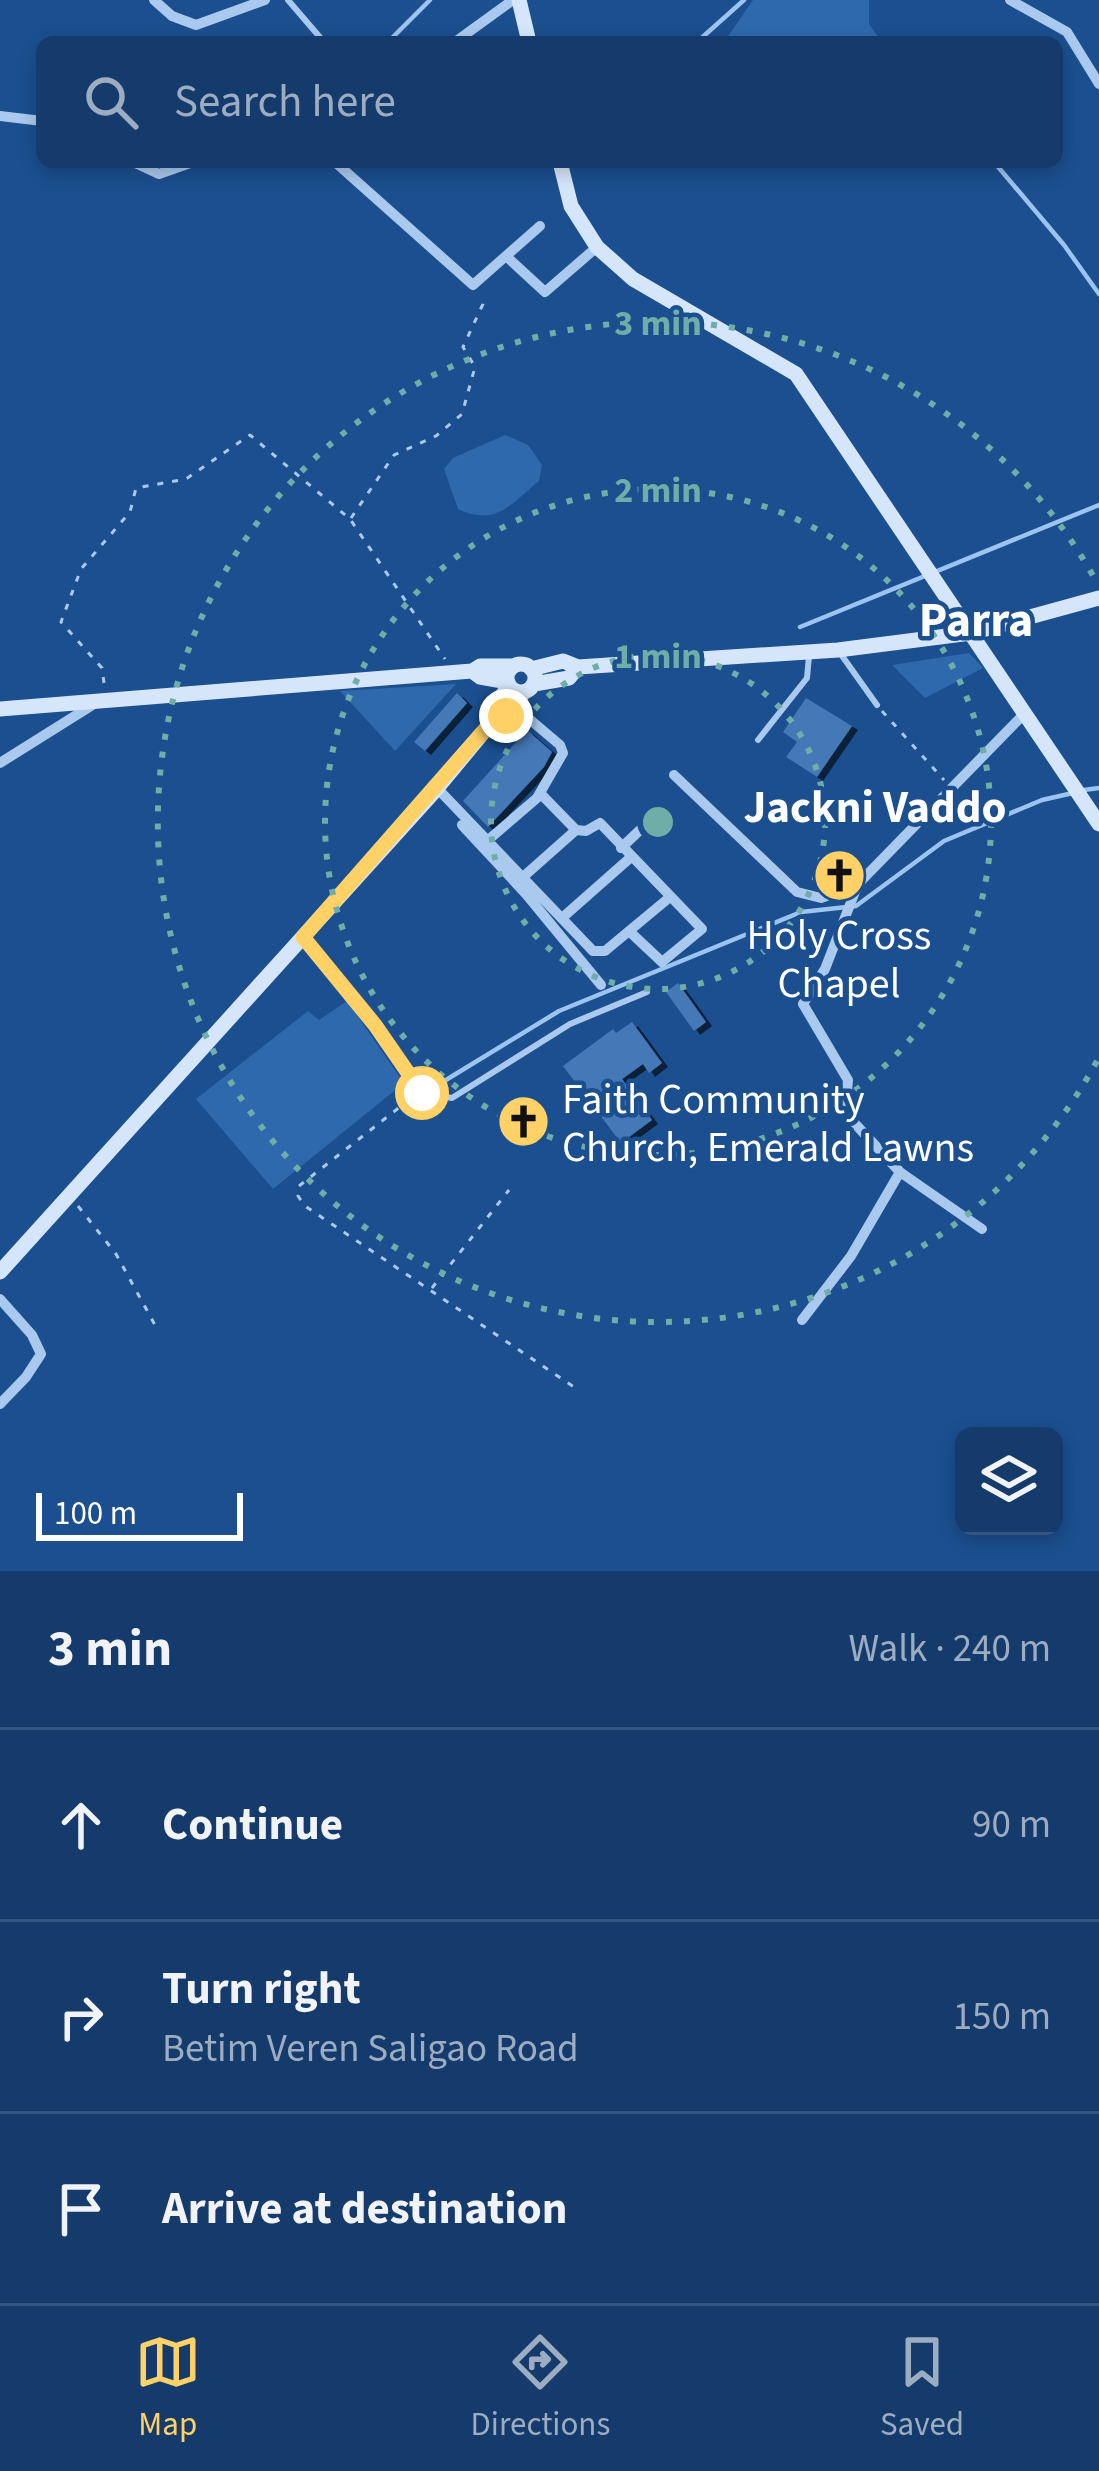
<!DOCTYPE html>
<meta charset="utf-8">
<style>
body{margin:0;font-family:"Source Sans 3",sans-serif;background:#1d4271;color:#f1f3f6}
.controls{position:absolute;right:36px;bottom:36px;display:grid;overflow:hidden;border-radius:18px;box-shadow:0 6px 18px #0003}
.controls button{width:108px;height:108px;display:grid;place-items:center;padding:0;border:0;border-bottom:3px solid #33557e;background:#143b6b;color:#f1f3f6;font:60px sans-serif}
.scale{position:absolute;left:36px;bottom:30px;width:207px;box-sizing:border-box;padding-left:12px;border:6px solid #fff;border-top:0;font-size:33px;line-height:42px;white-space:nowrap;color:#fff;-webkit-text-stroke:9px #1b4f8f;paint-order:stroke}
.stop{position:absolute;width:36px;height:36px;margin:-27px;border:9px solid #ffd166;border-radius:50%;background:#fff}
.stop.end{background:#ffd166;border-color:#fff;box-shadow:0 3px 12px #0008}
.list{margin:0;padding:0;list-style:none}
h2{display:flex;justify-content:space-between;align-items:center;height:156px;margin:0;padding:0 48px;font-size:51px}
h2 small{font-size:39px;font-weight:400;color:#9dadc1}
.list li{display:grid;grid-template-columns:78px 1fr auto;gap:36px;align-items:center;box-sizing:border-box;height:192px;padding:0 48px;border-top:3px solid #33557e}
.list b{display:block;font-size:45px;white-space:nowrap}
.list p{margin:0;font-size:39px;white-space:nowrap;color:#9dadc1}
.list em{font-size:39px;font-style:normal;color:#9dadc1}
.icon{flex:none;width:66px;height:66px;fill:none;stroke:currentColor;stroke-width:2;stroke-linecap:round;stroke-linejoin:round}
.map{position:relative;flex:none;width:1099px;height:1571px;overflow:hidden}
.search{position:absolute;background:#143b6b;box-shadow:0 6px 18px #0003;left:36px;right:36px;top:36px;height:132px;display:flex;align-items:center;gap:30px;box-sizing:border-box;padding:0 42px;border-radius:18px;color:#9dadc1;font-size:45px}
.sheet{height:732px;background:#143b6b}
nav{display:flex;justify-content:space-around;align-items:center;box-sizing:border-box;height:168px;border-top:3px solid #33557e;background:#143b6b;font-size:33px;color:#9dadc1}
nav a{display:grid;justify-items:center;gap:6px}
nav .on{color:#ffd166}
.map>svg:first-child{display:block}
.green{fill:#2e69ad}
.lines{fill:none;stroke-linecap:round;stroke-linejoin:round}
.stream{stroke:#9cc4f0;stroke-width:4.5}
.building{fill:#4478b7;filter:url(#shadow)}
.path{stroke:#a9c9ee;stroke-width:3;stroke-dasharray:6 9;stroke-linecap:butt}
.lane{stroke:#a9c9ee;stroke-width:6}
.street{stroke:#a9c9ee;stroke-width:10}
.secondary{stroke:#d6e6fa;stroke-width:15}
.route{stroke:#ffd166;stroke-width:15}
.ring{fill:none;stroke:#6fada8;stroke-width:6;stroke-dasharray:6 12}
.labels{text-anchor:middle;stroke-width:9;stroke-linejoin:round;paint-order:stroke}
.poi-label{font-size:42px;fill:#fff;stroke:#1b4f8f}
.neighbourhood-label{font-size:45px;font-weight:bold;fill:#fff;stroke:#1b4f8f}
.quarter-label{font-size:48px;font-weight:bold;fill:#fff;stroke:#1b4f8f}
.centre{fill:#6fada8;stroke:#1b4f8f;stroke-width:6}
.ring-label{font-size:36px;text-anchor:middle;font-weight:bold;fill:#6fada8;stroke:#1b4f8f;stroke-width:9;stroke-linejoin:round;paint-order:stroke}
</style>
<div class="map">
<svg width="1099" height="1571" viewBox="0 0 1099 1571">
<defs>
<filter id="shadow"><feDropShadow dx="6" dy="4" stdDeviation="0" flood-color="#0009"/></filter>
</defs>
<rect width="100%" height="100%" fill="#1b4f8f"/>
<path class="green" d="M753,0H869V24L882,42H724Z
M505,435L528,445L542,465L539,481C511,504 496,527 458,509L444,469L453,458Z
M969,653L983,668L925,698L892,665Z
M456,684L395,751L340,691Z
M347,1001L404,1083L273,1189L196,1099L308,1011L319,1020Z"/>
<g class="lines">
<path class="stream" d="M388,42L430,0
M697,42L744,0
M994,162L1064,245L1099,294
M800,627L1099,505
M1084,790L1099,788
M441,1083L559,1011L801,912L856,906L944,841L1042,800L1073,793"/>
</g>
<path class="building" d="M457,693L467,703L425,751L414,742Z
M806,698L852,726L817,777L786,757L797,742L783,732Z
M527,730L552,752L544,767L488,827L463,801Z
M678,983L706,1022L694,1031L666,992Z
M632,1022L662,1063L649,1073L643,1064L622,1079L652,1120L621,1143L563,1066L613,1029L616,1033Z"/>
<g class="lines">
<path class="path" d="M351,518L394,455L436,436L462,414L475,367L463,347L483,304L482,296
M104,683L102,668L61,622L81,569L130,512L136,488L186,479L250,435L350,519L445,659
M882,711L944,780
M410,1099L299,1186L298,1196L305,1206L574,1387
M78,1206L116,1254L155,1325
M432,1288L509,1190"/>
<path class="lane" d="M288,0L324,42
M840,653L877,705
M758,740L807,678L809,656
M422,1093L452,1098L570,1024L647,992"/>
<path class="street" d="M154,0L172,16L196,25L265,0
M1010,0L1067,32L1099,84
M455,42L513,0
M0,116L42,121
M133,162L159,174L193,162
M335,162L473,285L540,226
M506,256L545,292L597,247
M0,763L94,704
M674,775L797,892L821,898L858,884
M437,788L593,951H605L670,897
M462,825L526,894L601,985
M576,830L586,831L600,823L702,929L662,962L629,931
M487,841L537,798L563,753L560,745L514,706
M621,848L640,830
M523,877L576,830L540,793
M562,918L630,858
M303,937L375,1025L422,1093
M900,1172L982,1229
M0,1299L32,1335L41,1354L26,1377L0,1404
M802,1320L851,1256L900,1172L845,1113L848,1080L803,1004L825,969L858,884L1025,713"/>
<path class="secondary" d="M519,0L529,42
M560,162L571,206L597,247L633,279L796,374L1099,824
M507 678a14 14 0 1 1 28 0a14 14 0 1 1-28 0Z
M578,667L838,650L971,633L1099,598
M531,669L563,661L578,667L569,678L534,684
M508,682L480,677L472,671L480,666H514
M509,685L494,708L496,717L506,716L524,692
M0,709L472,671
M0,1272L433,793L496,717"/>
</g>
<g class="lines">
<path class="route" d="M422,1093L375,1025L303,937L496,717L506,716"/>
</g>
<g class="ring">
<circle cx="658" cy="822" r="167"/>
<circle cx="658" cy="822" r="333"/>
<path d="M1097 1061A500 500 0 1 1 1097 583"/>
</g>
<defs>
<symbol id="church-disc" viewBox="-11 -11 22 22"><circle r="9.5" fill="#ffd166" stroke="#1b4f8f"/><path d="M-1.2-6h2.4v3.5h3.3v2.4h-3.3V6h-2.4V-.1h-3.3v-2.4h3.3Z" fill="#111"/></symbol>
</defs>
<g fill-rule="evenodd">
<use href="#church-disc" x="810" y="846" width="59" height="59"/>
<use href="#church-disc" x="494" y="1092" width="59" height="59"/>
</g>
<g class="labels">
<g class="poi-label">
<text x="839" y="949">Holy Cross<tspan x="839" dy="48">Chapel</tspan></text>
<text x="562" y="1113" text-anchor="start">Faith Community<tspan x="562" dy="48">Church, Emerald Lawns</tspan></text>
</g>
<g class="neighbourhood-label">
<text x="875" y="822">Jackni Vaddo</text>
</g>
<g class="quarter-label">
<text x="976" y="636">Parra</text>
</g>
</g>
<circle cx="658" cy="822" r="18" class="centre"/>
<g class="ring-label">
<text x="658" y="335">3 min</text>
<text x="658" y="502">2 min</text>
<text x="658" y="668">1 min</text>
</g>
</svg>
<div class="controls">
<button><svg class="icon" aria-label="layers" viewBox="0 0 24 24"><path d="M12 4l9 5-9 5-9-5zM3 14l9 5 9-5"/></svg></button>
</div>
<div class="scale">100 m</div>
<div class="stop" style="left:422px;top:1093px"></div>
<div class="stop end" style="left:506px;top:716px"></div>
<div class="search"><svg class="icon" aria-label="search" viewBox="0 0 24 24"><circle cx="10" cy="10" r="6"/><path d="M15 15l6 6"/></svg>Search here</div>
</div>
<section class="sheet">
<h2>3 min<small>Walk · 240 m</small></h2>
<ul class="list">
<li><svg class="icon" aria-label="ahead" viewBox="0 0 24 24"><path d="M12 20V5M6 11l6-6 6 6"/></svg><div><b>Continue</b></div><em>90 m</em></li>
<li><svg class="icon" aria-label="right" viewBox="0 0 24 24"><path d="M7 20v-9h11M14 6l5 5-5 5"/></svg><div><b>Turn right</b><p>Betim Veren Saligao Road</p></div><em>150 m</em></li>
<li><svg class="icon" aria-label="arrive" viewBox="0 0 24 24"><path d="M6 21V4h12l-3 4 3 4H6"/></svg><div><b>Arrive at destination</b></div></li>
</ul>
</section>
<nav>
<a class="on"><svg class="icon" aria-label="map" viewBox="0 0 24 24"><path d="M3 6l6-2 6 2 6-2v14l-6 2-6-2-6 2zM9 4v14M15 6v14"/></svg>Map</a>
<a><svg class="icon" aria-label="directions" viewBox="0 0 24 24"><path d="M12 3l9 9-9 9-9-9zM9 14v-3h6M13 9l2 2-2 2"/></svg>Directions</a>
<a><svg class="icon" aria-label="saved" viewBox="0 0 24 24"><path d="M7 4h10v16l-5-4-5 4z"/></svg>Saved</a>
</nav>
